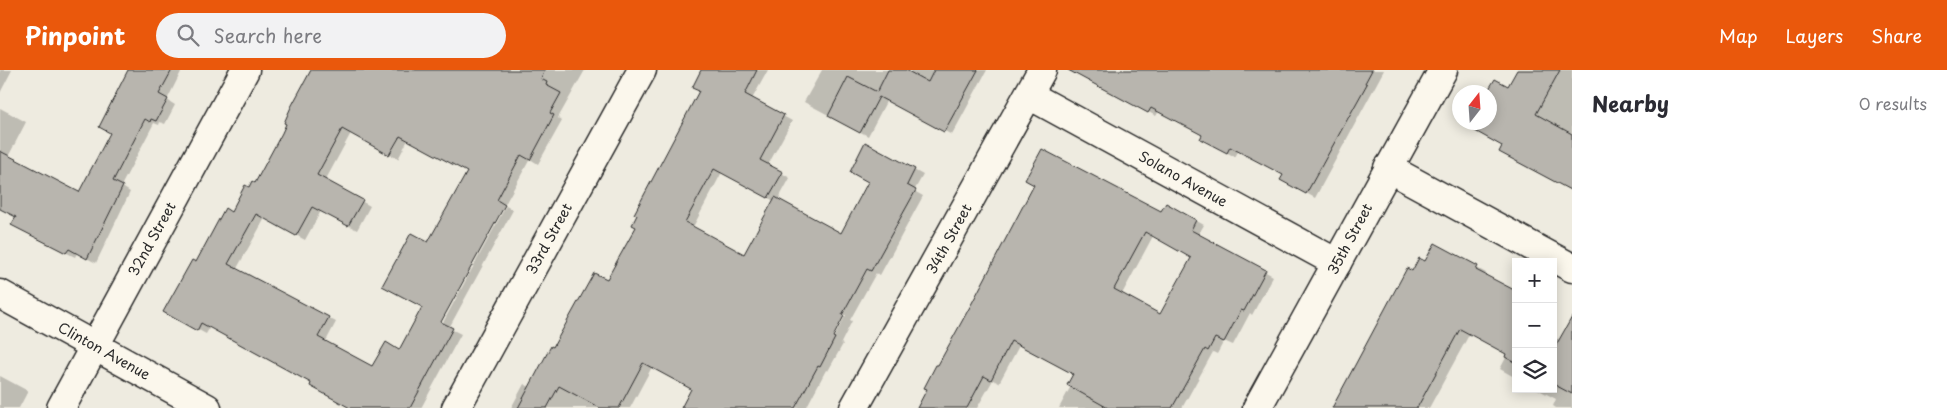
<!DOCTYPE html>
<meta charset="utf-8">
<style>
body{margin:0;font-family:"Playpen Sans",sans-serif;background:#f2f2f3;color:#2b2b33}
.controls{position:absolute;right:15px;bottom:15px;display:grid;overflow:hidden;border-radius:0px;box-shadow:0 2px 12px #0003}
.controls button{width:45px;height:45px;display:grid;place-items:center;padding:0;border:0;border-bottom:1px solid #e1e1e2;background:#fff;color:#2b2b33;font:25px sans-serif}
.compass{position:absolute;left:1452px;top:15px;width:45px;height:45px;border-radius:50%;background:#fff;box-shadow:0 2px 12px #0003;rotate:17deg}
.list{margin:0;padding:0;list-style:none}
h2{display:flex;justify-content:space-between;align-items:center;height:65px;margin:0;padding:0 20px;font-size:21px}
h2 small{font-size:16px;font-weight:400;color:#7c7c81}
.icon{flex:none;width:28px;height:28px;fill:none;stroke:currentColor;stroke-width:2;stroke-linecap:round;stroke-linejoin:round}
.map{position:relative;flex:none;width:1572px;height:338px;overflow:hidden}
header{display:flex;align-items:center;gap:30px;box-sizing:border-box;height:70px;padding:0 25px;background:#ea580c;color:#fff}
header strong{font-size:24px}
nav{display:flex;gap:28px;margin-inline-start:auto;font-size:18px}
.search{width:350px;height:45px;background:#f2f2f3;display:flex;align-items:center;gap:12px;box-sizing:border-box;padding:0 18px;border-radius:28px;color:#7c7c81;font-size:19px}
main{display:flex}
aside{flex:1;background:#fff}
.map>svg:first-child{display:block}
.shadow{fill:#0003;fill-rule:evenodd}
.building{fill:#b8b5ae;stroke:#2b2b2b;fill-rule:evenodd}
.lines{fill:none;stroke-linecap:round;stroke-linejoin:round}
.minor-casing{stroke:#2b2b2b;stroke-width:31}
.tertiary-casing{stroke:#2b2b2b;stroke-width:31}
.minor{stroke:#fbf7ec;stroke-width:28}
.tertiary{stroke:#fbf7ec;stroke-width:28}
.labels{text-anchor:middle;stroke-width:4.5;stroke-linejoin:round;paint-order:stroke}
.street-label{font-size:14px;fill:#2b2b2b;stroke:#fbf7ec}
</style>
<header>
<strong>Pinpoint</strong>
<div class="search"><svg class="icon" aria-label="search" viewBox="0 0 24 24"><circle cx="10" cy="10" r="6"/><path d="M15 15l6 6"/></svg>Search here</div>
<nav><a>Map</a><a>Layers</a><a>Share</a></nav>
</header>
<main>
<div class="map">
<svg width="1572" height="338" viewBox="0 0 1572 338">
<rect width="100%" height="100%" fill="#eeebe0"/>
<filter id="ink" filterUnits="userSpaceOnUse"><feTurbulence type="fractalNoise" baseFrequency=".02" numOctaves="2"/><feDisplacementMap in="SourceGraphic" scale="10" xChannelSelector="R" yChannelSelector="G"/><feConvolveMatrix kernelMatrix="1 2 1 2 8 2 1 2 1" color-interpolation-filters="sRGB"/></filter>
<g filter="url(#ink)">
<path class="shadow" d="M0,0H12L0,23Z
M130,0H182L167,30L175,35L165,54L160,52L159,55L154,53L121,116L130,122L96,193L77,183L75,187L21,160L17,147L0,138V38L26,52L8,87L80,124L112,63Z
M313,0H585L558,48L562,51L538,94L530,89L437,257L440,258L506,136L513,140L449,258L461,264L421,338H352L313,313L210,257L206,264L165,242L249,118L256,115L283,64ZM351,63L398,89L408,70L468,102L429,174L424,237L400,281L373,298L325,273L336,252L236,200L265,148L305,170L321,141L357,160L370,136L325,111Z
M712,0H768L752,29L792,51L768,95L790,108L778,130L842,165L870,111L866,74L923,105L914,121L923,126L880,205L876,203L850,250L852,251L841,273L843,274L828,301L826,300L806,338H697L693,319L652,297L630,338H511L524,314L530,317L594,204L607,211L637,156ZM722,102L774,131L744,186L693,157ZM843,245H846L831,273L829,272Z
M822,0H904L910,3L912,0H987L952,65L887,30L868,66L804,32Z
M1100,0H1384L1315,128L1290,114L1285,105L1239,80L1235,87L1209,73L1203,65L1159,41L1156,46L1101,17Z
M1518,0H1572V121L1501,82L1504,75L1490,52L1489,22L1495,11L1508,18Z
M1166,134L1204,155L1198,165L1273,206L1252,245L1250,243L1233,275L1224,271L1217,284L1213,282L1182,338H1059L1071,316L1075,304L1020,274L999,313L993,310L977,338H919L1162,143ZM1153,166L1193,187L1161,246L1122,224Z
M1435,175L1486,203L1484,206L1516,223V308L1500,299L1508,284L1470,263L1429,338H1336L1412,203L1425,193Z
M1553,267L1560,270L1572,267V338H1556L1553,336L1556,329L1537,319H1553Z
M0,306L28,321L19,338H0Z"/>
<path class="building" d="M128,0H172L159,24L168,29L156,51L151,49L150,52L145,49L113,111L123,116L87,189L69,179L66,183L11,155L16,147L0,139V81L79,122L110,63L99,57Z
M311,0H545L541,9L547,12L546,15L561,23L550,43L554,45L530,90L521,85L497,130L505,135L441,252L453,258L410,338H350L310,316L311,313L201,253L197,261L163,242L192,190L196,192L225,138L231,142L245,115L249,117L252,111L255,113L282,63L286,54L284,53L291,37ZM342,59L389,85L400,66L467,102L428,172L411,163L382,216L422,237L399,280L386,272L372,296L318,267L329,247L228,194L256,144L296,166L312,137L348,156L363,130L317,105Z
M701,0H757L745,24L784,45L760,90L783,102L768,128L714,99L685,152L744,184L775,127L841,163L868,112L850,102L865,72L915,99L907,115L916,120L871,201L867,199L842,245L844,246L833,267L835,268L820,297L818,296L795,338H681L691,319L643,293L619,338H600L559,316L547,338H518L551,276L553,277L594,203L607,209L636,157L632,155L637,145L634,144L699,21L692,18Z
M888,0H906L928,12L934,0H978L944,62L879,27L860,63L828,46L848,7L877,22Z
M1068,0H1372L1365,13L1367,14L1306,124L1280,110L1283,105L1230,77L1227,83L1200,69L1202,65L1151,38L1148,43Z
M1517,0H1560L1536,44L1572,64V121L1499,82L1502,76L1468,57L1471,52H1490V22H1487L1495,9L1508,16Z
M1042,79L1161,141L1166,133L1196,150L1191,160L1266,200L1244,241L1241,240L1224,272L1215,268L1208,281L1205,279L1172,338H1108L1067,315L1073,304L1011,271L991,310L984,306L967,338H917L927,319L924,318L936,295H938L972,233L1034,115L1025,110ZM1145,162L1191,188L1160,244L1114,219Z
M1435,173L1478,196L1476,200L1516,221V293L1505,287L1506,284L1460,259L1417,338H1332L1407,198L1412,201L1419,188L1425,191Z
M1572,247V324L1553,314V276L1555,277Z"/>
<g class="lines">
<defs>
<path id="minor" d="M1029,25L1337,193
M1388,98L1572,198
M0,224L207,338
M61,338L245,0
M456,338L642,0
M854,338L1042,0"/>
<path id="tertiary" d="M1257,338L1443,0"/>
</defs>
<use href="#minor" class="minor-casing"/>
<use href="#tertiary" class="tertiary-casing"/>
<use href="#minor" class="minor"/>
<use href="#tertiary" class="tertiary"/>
</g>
</g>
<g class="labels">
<g class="street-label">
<text transform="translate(1183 109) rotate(29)" y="5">Solano Avenue</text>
<text transform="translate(152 169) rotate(-61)" y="5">32nd Street</text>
<text transform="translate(549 169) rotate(-61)" y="5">33rd Street</text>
<text transform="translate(949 169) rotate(-61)" y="5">34th Street</text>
<text transform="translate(1350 169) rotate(-62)" y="5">35th Street</text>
<text transform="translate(104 281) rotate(29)" y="5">Clinton Avenue</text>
</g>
</g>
</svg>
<div class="controls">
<button>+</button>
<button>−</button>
<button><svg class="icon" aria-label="layers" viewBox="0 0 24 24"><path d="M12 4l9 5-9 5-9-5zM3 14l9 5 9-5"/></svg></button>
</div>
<svg class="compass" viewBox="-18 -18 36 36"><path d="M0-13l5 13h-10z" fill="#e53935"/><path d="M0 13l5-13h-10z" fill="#7c7c81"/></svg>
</div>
<aside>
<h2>Nearby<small>0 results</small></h2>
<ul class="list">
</ul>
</aside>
</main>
